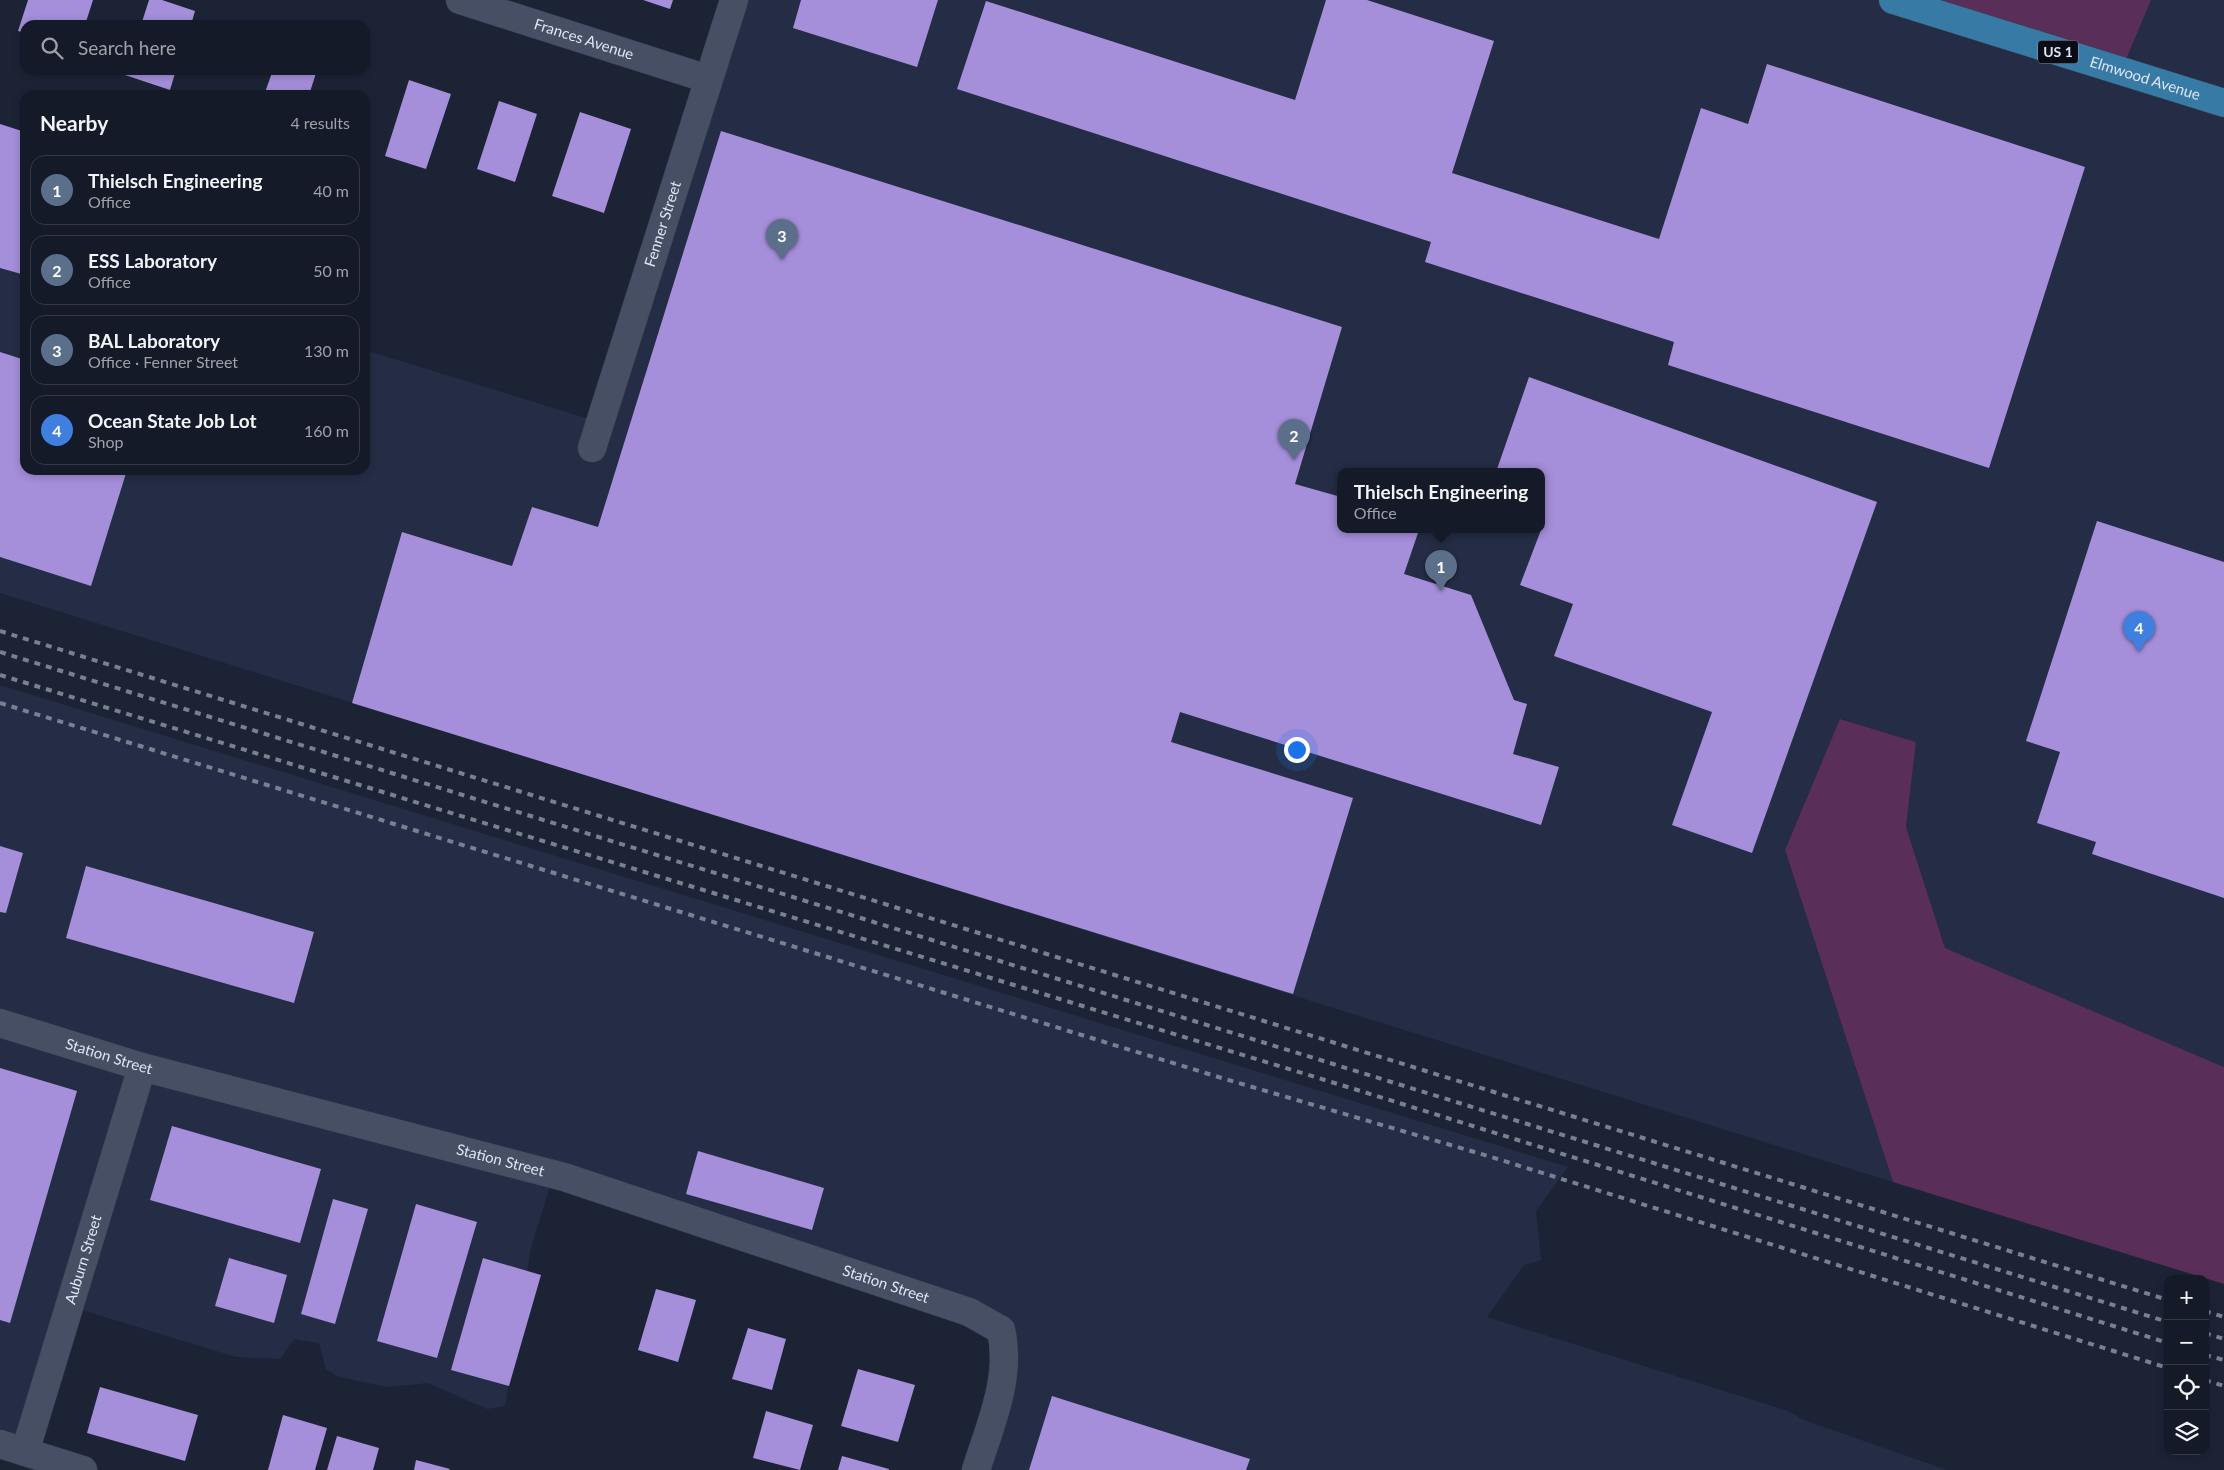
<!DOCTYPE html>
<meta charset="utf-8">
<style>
body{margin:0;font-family:Lato,sans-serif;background:#222734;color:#f1f3f6}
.controls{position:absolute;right:15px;bottom:15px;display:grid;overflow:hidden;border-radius:10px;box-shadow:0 2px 8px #0003}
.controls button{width:45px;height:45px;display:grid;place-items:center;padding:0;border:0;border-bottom:1px solid #343845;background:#151a28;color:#f1f3f6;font:25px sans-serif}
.you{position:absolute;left:1296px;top:749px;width:18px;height:18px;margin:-12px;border:4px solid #fff;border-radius:50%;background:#1a73e8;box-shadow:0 0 0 8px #1a73e833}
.badge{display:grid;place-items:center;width:32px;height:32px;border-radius:50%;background:#fd9c55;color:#fff;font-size:16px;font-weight:700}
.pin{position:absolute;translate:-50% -41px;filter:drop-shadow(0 1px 2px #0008)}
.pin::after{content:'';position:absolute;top:26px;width:18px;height:15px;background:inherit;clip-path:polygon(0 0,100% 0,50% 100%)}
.popup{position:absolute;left:1337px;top:468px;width:208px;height:65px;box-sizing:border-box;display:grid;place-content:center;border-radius:10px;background:#151a28;filter:drop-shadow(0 1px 4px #0005);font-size:16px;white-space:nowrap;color:#9da1a8}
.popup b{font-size:19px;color:#f1f3f6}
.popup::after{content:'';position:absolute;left:50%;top:100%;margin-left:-10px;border:10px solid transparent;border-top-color:#151a28}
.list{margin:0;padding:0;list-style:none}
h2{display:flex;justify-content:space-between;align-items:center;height:65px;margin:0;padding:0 20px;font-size:21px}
h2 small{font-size:16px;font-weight:400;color:#9da1a8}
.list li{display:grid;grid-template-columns:32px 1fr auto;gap:15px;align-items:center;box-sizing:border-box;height:70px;margin:0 10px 10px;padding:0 10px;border:1px solid #343845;border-radius:15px}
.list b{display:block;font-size:19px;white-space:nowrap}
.list p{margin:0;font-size:16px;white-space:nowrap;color:#9da1a8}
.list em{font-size:16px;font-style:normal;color:#9da1a8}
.icon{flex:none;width:28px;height:28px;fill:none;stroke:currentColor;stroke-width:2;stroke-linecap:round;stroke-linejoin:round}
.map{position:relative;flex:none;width:2224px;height:1470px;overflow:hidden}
.search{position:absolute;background:#151a28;box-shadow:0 2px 8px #0003;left:20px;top:20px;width:350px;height:55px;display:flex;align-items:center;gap:12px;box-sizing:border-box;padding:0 18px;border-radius:15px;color:#9da1a8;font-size:19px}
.panel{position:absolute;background:#151a28;box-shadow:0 2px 8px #0003;left:20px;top:90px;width:350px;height:385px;border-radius:15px}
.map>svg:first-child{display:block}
.built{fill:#242d45;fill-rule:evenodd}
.green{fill:#592f59}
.building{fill:#a58eda}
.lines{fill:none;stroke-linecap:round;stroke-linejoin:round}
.minor-casing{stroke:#3a3f4f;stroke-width:29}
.primary-casing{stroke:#3a3f4f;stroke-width:29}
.minor{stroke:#464f64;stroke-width:28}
.primary{stroke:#377aa5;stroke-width:28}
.rail{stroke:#7a8090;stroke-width:4;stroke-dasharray:6 6;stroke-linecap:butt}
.labels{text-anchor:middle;stroke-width:5;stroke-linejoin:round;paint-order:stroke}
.shield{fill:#090c15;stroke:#9fa4b0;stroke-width:1}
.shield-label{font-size:14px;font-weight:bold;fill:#dfe5f2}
.street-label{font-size:15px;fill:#dfe5f2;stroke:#090c15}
</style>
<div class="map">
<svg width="2224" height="1470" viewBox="0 0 2224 1470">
<rect width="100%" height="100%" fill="#1c2335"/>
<path class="built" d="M740,0H1898L2122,69L2151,0H2224V1067L1945,948L1906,827L1916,742L1841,719L1785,850L1893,1182L0,593V239L25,246V470H365V350L599,422ZM1341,472H1541V530H1341Z
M0,685L1568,1167L1536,1211L1541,1260L1524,1265L1487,1317L1788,1411L1804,1420L1947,1470H973L999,1386L989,1323L553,1176L531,1248L505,1406L487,1409L428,1383L388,1387L339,1377L326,1369L319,1343L294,1339L280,1359L236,1357L75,1308L29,1428L0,1445Z"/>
<path class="green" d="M1898,0H2151L2122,69Z
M1840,719L1916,742L1906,827L1945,948L2224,1067V1284L1893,1182L1785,850Z"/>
<path class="building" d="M28,0H93L85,25H25V33L18,31Z
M149,0H162L195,11L191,25H141Z
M643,0H673L670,9Z
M801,0H938L917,67L793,28Z
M1326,0H1367L1494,41L1452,173L1659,239L1701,108L1748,124L1767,64L2085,167L1989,468L1668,365L1674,342L1425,262L1431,242L957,89L986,1L1295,100Z
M127,70H176L170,90L125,75Z
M273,70H317L309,95H264Z
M409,80L451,94L426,169L385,156Z
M499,101L537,114L515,182L477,169Z
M580,112L631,129L604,213L552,196Z
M0,124L25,132V275L0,268Z
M721,131L1342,327L1295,484L1341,497V530H1419L1404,574L1471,595L1514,700L1527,704L1513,754L1559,767L1541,825L1180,712L1171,742L1353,798L1293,994L352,703L402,532L512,566L532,507L598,527Z
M0,352L25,360V470H127L91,586L0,557Z
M1529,377L1877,502L1752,853L1672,825L1712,712L1554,656L1573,604L1520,585L1541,530V472H1496Z
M2097,521L2224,562V898L2092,854L2096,842L2037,823L2060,752L2026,741Z
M0,846L23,853L6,913L0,912Z
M86,866L314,932L294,1003L66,938Z
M0,1068L77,1091L10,1323L0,1320Z
M172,1126L321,1169L300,1243L150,1200Z
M698,1151L824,1188L812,1230L686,1194Z
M333,1199L368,1209L335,1324L301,1314Z
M416,1204L477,1222L437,1358L377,1341Z
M229,1258L287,1275L274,1323L215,1306Z
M483,1258L541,1275L509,1386L451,1370Z
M656,1289L696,1300L678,1362L638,1350Z
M748,1328L786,1339L772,1390L732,1379Z
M858,1369L915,1385L898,1442L841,1426Z
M100,1387L198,1415L185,1461L87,1433Z
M1052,1396L1250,1459L1246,1470H1029Z
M766,1411L813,1425L800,1470L753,1458Z
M283,1415L327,1428L315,1470H268Z
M337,1436L379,1448L373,1470H327Z
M842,1456L889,1469V1470H838Z
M416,1460L450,1469L449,1470H414Z"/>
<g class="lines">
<defs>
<g id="minor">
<path id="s1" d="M460,0L708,79"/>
<path id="s2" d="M592,448L734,0"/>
<path id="s3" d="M0,1023L142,1067L564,1177L969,1312L1001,1330C1012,1378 990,1425 976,1470"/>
<path d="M0,1444L83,1470"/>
<path id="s4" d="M25,1452L142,1067"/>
</g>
<g id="primary">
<path id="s5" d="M1893,0L2224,103"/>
</g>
</defs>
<use href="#minor" class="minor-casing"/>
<use href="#primary" class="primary-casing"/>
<use href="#minor" class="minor"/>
<use href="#primary" class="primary"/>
<path class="rail" d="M0,631L2168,1300
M0,652L2168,1322
M0,675L1364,1092L2168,1343
M0,703L1225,1079L1488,1156L2168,1368
M2205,1311L2224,1317
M2205,1333L2224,1339
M2205,1355L2224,1360
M2205,1380L2224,1386"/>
</g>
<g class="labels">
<rect class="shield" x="2038" y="40.5" width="40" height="23" rx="4"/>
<g class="shield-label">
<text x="2058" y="57">US 1</text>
</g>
<g class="street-label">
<text dy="5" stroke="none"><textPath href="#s1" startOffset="130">Frances Avenue</textPath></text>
<text dy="5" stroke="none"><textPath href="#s5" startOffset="264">Elmwood Avenue</textPath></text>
<text dy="5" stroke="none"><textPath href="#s2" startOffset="235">Fenner Street</textPath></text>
<text dy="5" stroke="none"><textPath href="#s3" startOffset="114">Station Street</textPath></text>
<text dy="5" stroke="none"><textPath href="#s3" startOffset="519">Station Street</textPath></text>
<text dy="5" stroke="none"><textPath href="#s4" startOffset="201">Auburn Street</textPath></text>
<text dy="5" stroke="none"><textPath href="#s3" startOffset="924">Station Street</textPath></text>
</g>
</g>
</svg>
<div class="controls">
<button>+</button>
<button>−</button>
<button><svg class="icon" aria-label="locate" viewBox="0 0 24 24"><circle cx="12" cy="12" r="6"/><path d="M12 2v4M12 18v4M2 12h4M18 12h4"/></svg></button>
<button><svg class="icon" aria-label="layers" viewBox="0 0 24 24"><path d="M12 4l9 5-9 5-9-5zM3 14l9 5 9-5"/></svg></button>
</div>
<div class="you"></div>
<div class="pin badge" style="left:1441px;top:591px;background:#5c6f8a">1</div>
<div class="popup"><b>Thielsch Engineering</b>Office</div>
<div class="pin badge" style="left:1294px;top:460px;background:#5c6f8a">2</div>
<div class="pin badge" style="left:782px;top:260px;background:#5c6f8a">3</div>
<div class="pin badge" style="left:2139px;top:652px;background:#3f7fe0">4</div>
<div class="search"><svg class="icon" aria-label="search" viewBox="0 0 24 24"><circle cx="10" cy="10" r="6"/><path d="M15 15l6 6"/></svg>Search here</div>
<section class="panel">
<h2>Nearby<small>4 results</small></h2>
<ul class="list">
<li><span class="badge" style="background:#5c6f8a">1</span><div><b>Thielsch Engineering</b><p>Office</p></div><em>40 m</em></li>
<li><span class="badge" style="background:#5c6f8a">2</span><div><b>ESS Laboratory</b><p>Office</p></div><em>50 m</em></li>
<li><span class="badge" style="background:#5c6f8a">3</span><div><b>BAL Laboratory</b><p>Office · Fenner Street</p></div><em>130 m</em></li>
<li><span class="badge" style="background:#3f7fe0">4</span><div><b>Ocean State Job Lot</b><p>Shop</p></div><em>160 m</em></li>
</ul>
</section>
</div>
